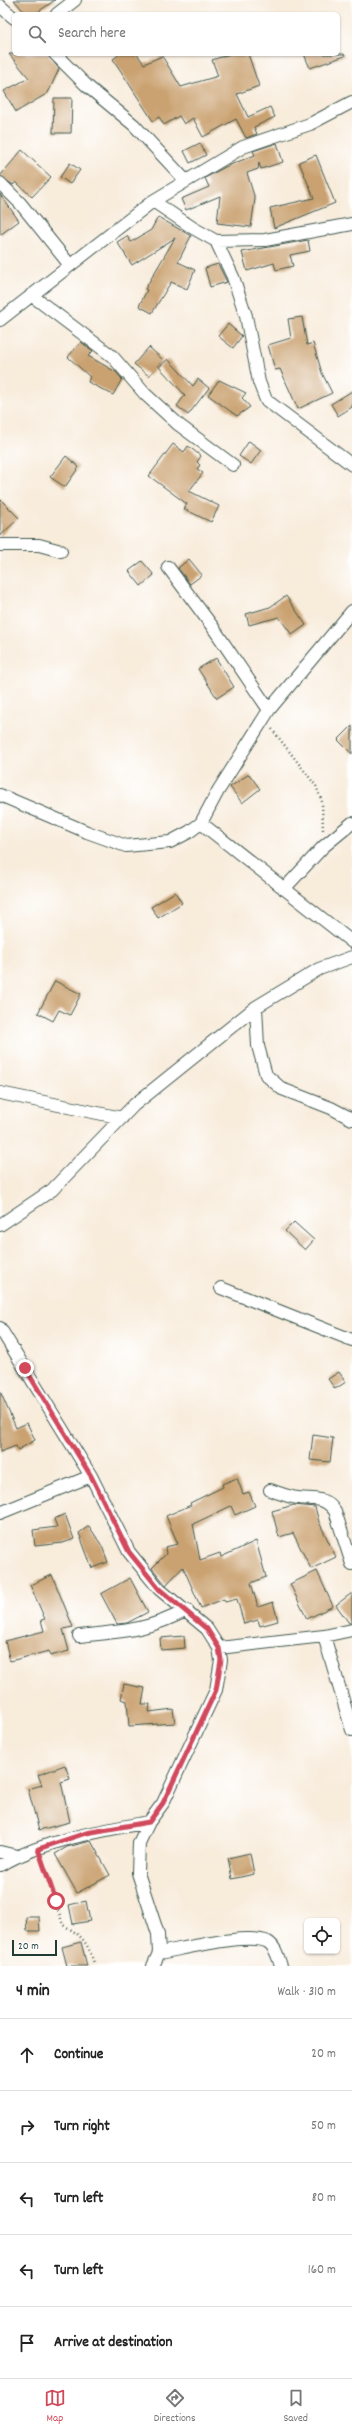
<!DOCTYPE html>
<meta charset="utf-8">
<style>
body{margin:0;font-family:Dekko,sans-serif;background:#f2f2f2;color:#222}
.controls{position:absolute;right:12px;bottom:12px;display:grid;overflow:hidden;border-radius:6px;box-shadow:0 1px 3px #0004}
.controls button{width:36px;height:36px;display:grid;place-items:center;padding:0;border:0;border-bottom:1px solid #e0e0e0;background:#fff;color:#222;font:20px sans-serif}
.scale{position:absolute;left:12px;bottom:10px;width:45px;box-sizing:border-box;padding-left:4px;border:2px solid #1f3d34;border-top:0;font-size:11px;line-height:14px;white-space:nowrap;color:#1f3d34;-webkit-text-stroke:3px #fff;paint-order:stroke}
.stop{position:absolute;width:12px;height:12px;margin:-9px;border:3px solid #d1495b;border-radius:50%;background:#fff}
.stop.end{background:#d1495b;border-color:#fff;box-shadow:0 1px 4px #0008}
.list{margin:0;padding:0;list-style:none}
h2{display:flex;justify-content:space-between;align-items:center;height:52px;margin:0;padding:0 16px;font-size:17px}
h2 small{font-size:13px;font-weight:400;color:#767676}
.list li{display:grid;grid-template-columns:26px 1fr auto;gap:12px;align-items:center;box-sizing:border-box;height:72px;padding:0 16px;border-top:1px solid #e0e0e0}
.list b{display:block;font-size:15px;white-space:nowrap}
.list em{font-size:13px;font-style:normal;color:#767676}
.icon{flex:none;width:22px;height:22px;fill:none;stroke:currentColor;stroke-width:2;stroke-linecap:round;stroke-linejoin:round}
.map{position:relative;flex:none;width:352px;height:1966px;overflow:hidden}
.search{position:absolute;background:#fff;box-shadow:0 1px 3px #0004;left:12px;right:12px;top:12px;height:44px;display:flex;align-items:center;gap:10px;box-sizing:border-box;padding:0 14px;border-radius:6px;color:#767676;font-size:15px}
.sheet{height:412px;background:#fff}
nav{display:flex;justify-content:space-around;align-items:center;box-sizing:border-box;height:56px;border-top:1px solid #e0e0e0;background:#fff;font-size:11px;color:#767676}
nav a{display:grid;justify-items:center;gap:2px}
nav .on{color:#d1495b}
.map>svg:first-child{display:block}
.building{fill:#caa271}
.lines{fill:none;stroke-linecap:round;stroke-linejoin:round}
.minor-casing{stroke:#40574d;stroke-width:14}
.path{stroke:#40574d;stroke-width:2.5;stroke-dasharray:1 3;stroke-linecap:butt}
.minor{stroke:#fff;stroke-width:12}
.route{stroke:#d1495b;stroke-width:5}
</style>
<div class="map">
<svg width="352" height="1966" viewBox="0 0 352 1966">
<rect width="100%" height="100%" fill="#fff"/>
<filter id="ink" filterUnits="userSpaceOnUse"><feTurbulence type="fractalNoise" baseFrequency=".025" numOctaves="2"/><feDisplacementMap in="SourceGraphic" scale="8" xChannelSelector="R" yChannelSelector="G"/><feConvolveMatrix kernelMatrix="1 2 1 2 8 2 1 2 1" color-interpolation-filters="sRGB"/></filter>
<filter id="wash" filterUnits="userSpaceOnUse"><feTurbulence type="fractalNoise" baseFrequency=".012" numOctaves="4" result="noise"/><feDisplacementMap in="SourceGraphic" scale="16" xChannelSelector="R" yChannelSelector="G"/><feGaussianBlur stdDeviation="0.9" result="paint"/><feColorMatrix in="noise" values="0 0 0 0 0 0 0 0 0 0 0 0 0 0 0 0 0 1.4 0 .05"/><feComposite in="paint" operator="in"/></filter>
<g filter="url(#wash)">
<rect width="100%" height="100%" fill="#f8ecdb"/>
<g id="blocks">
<path class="building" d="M14,0H55L35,14H26Z
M9,54H48L59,69L48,93L16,112L4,91L29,78Z
M120,54H137L144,64L162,56L181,87L218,76L212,60L230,54H248L259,86L237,94L248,117L270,107L275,117L254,127L257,134L246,138L236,119L203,137L193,118L184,124L179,116L164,125L159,117L153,121L113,59Z
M304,54H344L345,56L310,68Z
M54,98H72L71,133H53Z
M200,143L206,155L190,163L184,151Z
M277,143L283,162L261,169L259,163L258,169L247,173L255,199L251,227L217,223L220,196L186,210L181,199L209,187L205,178L225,167L255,155L253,151Z
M22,150L51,177L32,197L16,182L13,185L0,176Z
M316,155L335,203L274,228L270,208L314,198L299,162Z
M70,163L80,170L70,184L60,177Z
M0,194L19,221L0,235Z
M158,217L191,236L178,262L195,270L187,289L171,282L152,313L139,306L147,290L145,289L175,238L132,265L117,242L127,236L131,242L151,230Z
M308,240L310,251L290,255L293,266L276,270L274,263L247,271L242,252Z
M218,264L227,282L210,287L205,268Z
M302,317L307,345L313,343L322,373L332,393L298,409L280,369L275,370L268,345L291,338L288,319Z
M228,324L242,336L233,348L218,336Z
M81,342L93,351L88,356L116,372L122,379L113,395L88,382L90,377L68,357Z
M149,347L163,360L149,376L134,364Z
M168,359L193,386L198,379L209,388L188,415L177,406L185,395L159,367Z
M219,380L246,393L242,398L250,407L237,416L208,395Z
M352,391V407L338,416L331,404Z
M249,441L261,450L251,464L239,456Z
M173,444L184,452L188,446L201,456L197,462L200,465L197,469L203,473L189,491L219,506L211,522L184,509L187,504L149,476Z
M66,456L79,467L65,487L50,477Z
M0,499L19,518L0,536Z
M189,559L202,575L190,584L178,568Z
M142,561L154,575L141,586L129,571Z
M286,596L306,625L292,635L279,617L249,625L246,614L270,607Z
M216,658L234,687L217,698L198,669Z
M352,726V754L338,740Z
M249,774L260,789L242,803L230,787Z
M175,892L182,903L158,918L151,907Z
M55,981L81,994L70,1015L59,1010L53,1021L38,1013Z
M294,1222L314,1240L305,1250L285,1231Z
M339,1372L346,1382L335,1389L328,1379Z
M0,1391L16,1428L27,1423L35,1440L18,1450L16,1446L0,1452Z
M313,1435L333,1438L330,1462L310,1460Z
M237,1478L243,1494L249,1492L255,1506L235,1515L231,1506L193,1524L200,1560L220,1553L221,1557L256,1541L266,1577L251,1583L258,1607L273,1602L278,1621L260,1626L258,1620L244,1624L237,1599L225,1602L224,1599L201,1608L183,1567L166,1585L152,1568L166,1554L165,1547L178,1544L166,1516L191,1505L190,1503L223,1487L222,1484Z
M294,1505L315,1507L319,1522L336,1557L311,1569L293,1533L279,1537L272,1511Z
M65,1514L74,1539L63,1543L35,1546L33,1530L57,1527L54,1519Z
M89,1526L102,1546L108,1562L92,1568L79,1533Z
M317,1571L333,1606L307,1619L290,1584Z
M52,1575L73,1627L63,1629L69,1651L50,1656L49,1651L10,1661L5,1641L44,1631L41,1620L45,1619L30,1585Z
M130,1578L148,1612L127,1623L117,1624L101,1594Z
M352,1593V1623H349L336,1605Z
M184,1636L185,1648L161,1650L160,1638Z
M124,1684L145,1688L142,1704H150L149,1712L173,1709L175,1723L129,1726L127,1701L121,1699Z
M65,1765L70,1779L61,1782L70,1822L39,1830L28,1789L42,1785L38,1775Z
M91,1841L110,1875L77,1893L55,1854L67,1847Z
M250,1853L254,1874L232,1879L228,1858Z
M86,1901L90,1921L73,1924L69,1905Z
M26,1917H39L40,1931H27Z
M81,1942L87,1966H67L62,1947Z"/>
</g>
</g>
<g filter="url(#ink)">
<use href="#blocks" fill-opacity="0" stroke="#40574d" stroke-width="1"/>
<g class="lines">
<defs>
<path id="minor" d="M0,6L14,18
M57,14L75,0
M55,54L87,86L134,125L186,181
M0,183L20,203L69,264
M153,201L193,228L216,241L265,240L352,224
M216,241L233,277L246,316L259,382L266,400L352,465
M31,295L112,356L145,394L179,425L233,465
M0,320L153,201L243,147L310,124L352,102
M0,545H39L61,551
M168,567L212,626L269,710
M0,795L87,832L126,846L170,842L189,832L201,823L218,791L269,710L352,611
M201,823L352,942
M284,889L323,847L352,823
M256,1007L258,1046L266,1075L282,1089L331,1108L352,1119
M0,1093L122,1118
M0,1225L52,1190L134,1105L256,1007L319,969L352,957
M221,1288L352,1340
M0,1328L91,1476L129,1552L159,1589L207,1629L219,1648L221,1660L216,1690L163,1803L149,1822L139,1843L138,1873L158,1934L159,1953L153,1966
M270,1490C279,1493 289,1497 298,1498C315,1500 324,1496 335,1511L352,1564
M0,1513L91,1476
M79,1636C123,1631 147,1631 187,1610
M324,1636L352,1730
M219,1648L324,1636L352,1630
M0,1852L17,1856
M0,1865C46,1840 98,1831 149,1822
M159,1953C183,1949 248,1932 268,1942C276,1947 278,1958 281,1966"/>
</defs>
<use href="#minor" class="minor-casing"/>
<path class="path" d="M272,729L316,786L322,802L323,830
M42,1861L63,1925C83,1936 87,1942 94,1963"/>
<use href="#minor" class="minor"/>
</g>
</g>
<g class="lines" filter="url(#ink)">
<path class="route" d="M25,1368L91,1476L129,1552L159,1589L207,1629L219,1648L221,1660L216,1690L163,1803L149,1822L86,1833L38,1849L56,1901"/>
</g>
</svg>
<div class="controls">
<button><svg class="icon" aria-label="locate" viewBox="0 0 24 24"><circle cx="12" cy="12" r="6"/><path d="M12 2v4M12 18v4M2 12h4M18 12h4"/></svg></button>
</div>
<div class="scale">20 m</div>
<div class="stop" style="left:56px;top:1901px"></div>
<div class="stop end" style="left:25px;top:1368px"></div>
<div class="search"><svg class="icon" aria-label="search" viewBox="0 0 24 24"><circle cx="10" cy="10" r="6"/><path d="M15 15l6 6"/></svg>Search here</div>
</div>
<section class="sheet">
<h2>4 min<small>Walk · 310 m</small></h2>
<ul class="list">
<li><svg class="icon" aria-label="ahead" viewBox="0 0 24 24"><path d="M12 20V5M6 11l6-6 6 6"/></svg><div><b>Continue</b></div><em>20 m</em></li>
<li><svg class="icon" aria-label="right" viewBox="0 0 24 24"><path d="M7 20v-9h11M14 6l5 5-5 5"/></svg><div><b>Turn right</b></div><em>50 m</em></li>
<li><svg class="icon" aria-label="left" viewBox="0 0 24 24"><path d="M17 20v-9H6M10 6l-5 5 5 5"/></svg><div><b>Turn left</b></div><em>80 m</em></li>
<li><svg class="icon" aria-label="left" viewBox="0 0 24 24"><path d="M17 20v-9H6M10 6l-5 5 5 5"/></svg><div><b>Turn left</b></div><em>160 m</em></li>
<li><svg class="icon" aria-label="arrive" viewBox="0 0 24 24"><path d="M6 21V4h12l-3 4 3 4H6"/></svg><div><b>Arrive at destination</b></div></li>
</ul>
</section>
<nav>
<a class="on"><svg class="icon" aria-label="map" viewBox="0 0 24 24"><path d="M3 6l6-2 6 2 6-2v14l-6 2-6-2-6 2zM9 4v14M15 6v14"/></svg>Map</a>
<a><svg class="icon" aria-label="directions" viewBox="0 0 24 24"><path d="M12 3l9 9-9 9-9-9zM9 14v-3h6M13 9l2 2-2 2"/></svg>Directions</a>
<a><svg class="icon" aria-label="saved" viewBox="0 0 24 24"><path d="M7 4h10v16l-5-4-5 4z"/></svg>Saved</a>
</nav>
